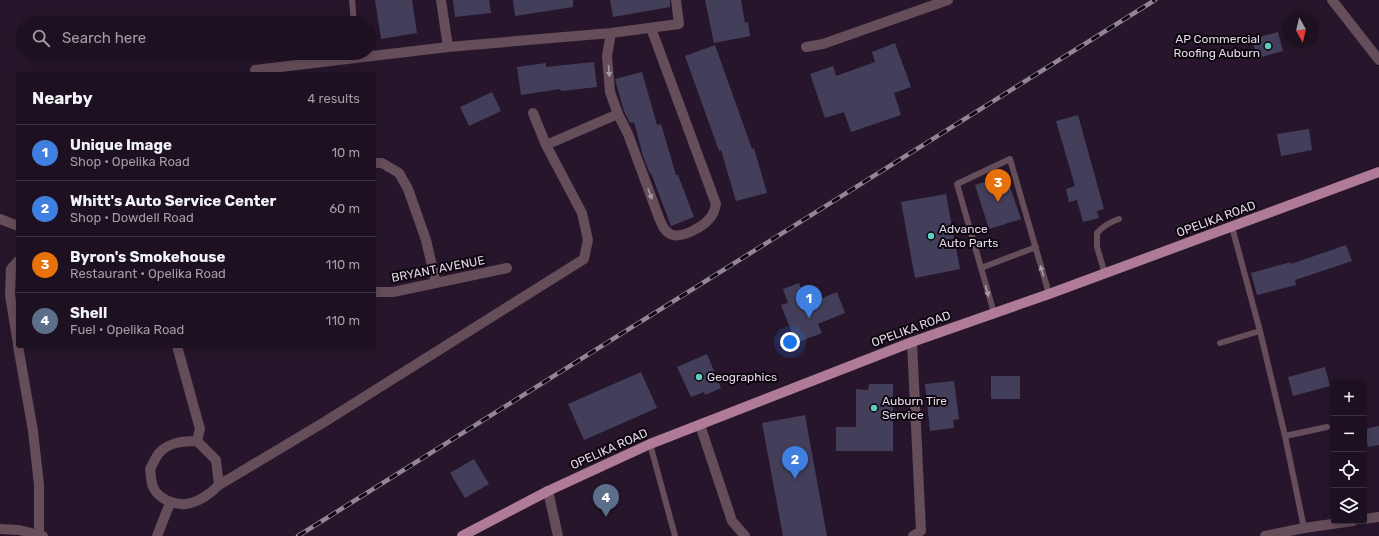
<!DOCTYPE html>
<meta charset="utf-8">
<style>
body{margin:0;font-family:Rubik,sans-serif;background:#2a1e2d;color:#f1f3f6}
.controls{position:absolute;right:12px;bottom:12px;display:grid;overflow:hidden;border-radius:4px;box-shadow:0 2px 10px #0003}
.controls button{width:36px;height:36px;display:grid;place-items:center;padding:0;border:0;border-bottom:1px solid #3b303e;background:#1d1020;color:#f1f3f6;font:20px sans-serif}
.compass{position:absolute;left:1283px;top:12px;width:36px;height:36px;border-radius:50%;background:#1d1020;box-shadow:0 2px 10px #0003;rotate:172deg}
.you{position:absolute;left:790px;top:342px;width:14px;height:14px;margin:-10px;border:3px solid #fff;border-radius:50%;background:#1a73e8;box-shadow:0 0 0 6px #1a73e833}
.badge{display:grid;place-items:center;width:26px;height:26px;border-radius:50%;background:#0b8043;color:#fff;font-size:13px;font-weight:700}
.pin{position:absolute;translate:-50% -33px;filter:drop-shadow(0 1px 2px #0008)}
.pin::after{content:'';position:absolute;top:21px;width:14px;height:12px;background:inherit;clip-path:polygon(0 0,100% 0,50% 100%)}
.list{margin:0;padding:0;list-style:none}
h2{display:flex;justify-content:space-between;align-items:center;height:52px;margin:0;padding:0 16px;font-size:17px}
h2 small{font-size:13px;font-weight:400;color:#a09da5}
.list li{display:grid;grid-template-columns:26px 1fr auto;gap:12px;align-items:center;box-sizing:border-box;height:56px;padding:0 16px;border-top:1px solid #3b303e}
.list b{display:block;font-size:15px;white-space:nowrap}
.list p{margin:0;font-size:13px;white-space:nowrap;color:#a09da5}
.list em{font-size:13px;font-style:normal;color:#a09da5}
.icon{flex:none;width:22px;height:22px;fill:none;stroke:currentColor;stroke-width:2;stroke-linecap:round;stroke-linejoin:round}
.map{position:relative;flex:none;width:1379px;height:536px;overflow:hidden}
.search{position:absolute;background:#1d1020;box-shadow:0 2px 10px #0003;left:16px;top:16px;width:360px;height:44px;display:flex;align-items:center;gap:10px;box-sizing:border-box;padding:0 14px;border-radius:22px;color:#a09da5;font-size:15px}
.panel{position:absolute;background:#1d1020;box-shadow:0 2px 10px #0003;left:16px;top:72px;width:360px;height:276px;border-radius:4px}
.map>svg:first-child{display:block}
.building{fill:#433f5b}
.lines{fill:none;stroke-linecap:round;stroke-linejoin:round}
.lane{stroke:#664d5a;stroke-width:6}
.street{stroke:#664d5a;stroke-width:10}
.primary{stroke:#af7b97;stroke-width:10}
.rail-casing{stroke:#928596;stroke-width:4.5}
.rail{stroke:#0c050e;stroke-width:3;stroke-dasharray:9;stroke-linecap:butt}
.oneway{fill:#aa99a6}
.poi-dot{fill:#5ccebb;stroke:#0c050e;stroke-width:1.5}
.labels{text-anchor:middle;stroke-width:4;stroke-linejoin:round;paint-order:stroke}
.poi-label{font-size:12px;fill:#e2d7e5;stroke:#0c050e;text-anchor:start}
.street-label{font-size:12px;fill:#e2d7e5;stroke:#0c050e}
</style>
<div class="map">
<svg width="1379" height="536" viewBox="0 0 1379 536">
<rect width="100%" height="100%" fill="#27162b"/>
<path class="building" d="M375,0H412L417,33L381,39Z
M453,0H489L491,13L455,17Z
M513,0H573V7L515,16Z
M610,0H670V7L613,17Z
M705,0H741L745,23L748,22L750,36L714,43Z
M1278,32L1283,51L1257,58L1252,39Z
M895,43L911,87L894,93L901,115L851,132L844,112L825,118L810,74L833,66L836,76L875,62L872,52Z
M715,45L752,149L754,148L767,193L736,201L721,150L719,151L685,56Z
M594,62L597,87L561,91L560,89L521,95L517,67L546,63V67Z
M642,72L657,125L661,124L676,175H678L694,217L671,226L651,173L650,174L643,156L634,122L630,123L624,111L616,83L615,79Z
M492,92L501,111L469,126L460,107Z
M1078,115L1104,209L1097,211L1099,218L1083,222L1077,200L1069,202L1066,189L1075,186L1056,121Z
M1309,129L1312,150L1281,156L1277,134Z
M1006,175L1021,219L989,229L975,185Z
M946,194L960,269L915,278L901,202Z
M1346,245L1352,261L1295,280L1296,285L1257,295L1251,273L1291,262V264Z
M799,283L807,304L837,292L845,313L818,324L822,333L796,343L781,305L788,303L783,289Z
M707,354L721,388L705,395L704,392L691,397L677,367Z
M1325,367L1330,386L1293,396L1288,377Z
M641,372L657,408L584,440L568,404Z
M991,376H1020V399H991Z
M954,381L959,419L953,420L954,428L930,431L925,384Z
M869,384H893V451H836V427H856V389L868,390Z
M805,415L827,536H783L762,423Z
M1379,426V445L1368,447L1364,429Z
M474,459L489,484L465,498L450,473Z"/>
<g class="lines">
<path class="lane" d="M352,0L354,23
M1232,227L1260,331L1285,436L1327,427
M981,268L1036,247
M1105,274L1097,247V233C1103,226 1110,222 1119,219
M994,313L957,184L1010,159L1049,294
M1220,343L1260,331
M1285,436L1304,528
M650,444L675,536"/>
<path class="street" d="M1332,0L1379,60
M611,33L607,56L610,92L618,114L628,134L659,218C662,225 665,233 673,235C683,238 704,226 710,218C714,214 715,209 716,204L651,28
M448,47L611,33L679,24L676,0
M806,47L823,44L948,0
M255,70L448,47L441,0
M546,145L618,114
M374,163H382L399,173L408,189L426,240L436,283
M0,219L18,226
M18,261L11,269L10,295L18,344
M374,292H393L507,268
M912,342L921,531L913,536
M18,346L33,431L39,485V535
M177,346L200,429L197,441L216,460L219,485L326,421L584,259L588,240L582,213L546,145L533,113
M700,425L732,521L745,536
M197,441C184,441 170,442 160,452C156,456 153,464 150,469C151,475 151,482 153,487C159,500 178,507 191,503C202,500 211,493 219,485
M548,491L558,536
M1364,519L1379,517
M0,529L19,530L43,536
M157,536L170,503
M1265,536L1304,528L1353,521"/>
<path class="primary" d="M462,536L548,491L650,444L912,342L1049,294L1379,172"/>
<defs>
<path id="rail" d="M298,536L1155,0"/>
</defs>
<use href="#rail" class="rail-casing"/>
<use href="#rail" class="rail"/>
</g>
<defs><path id="oneway-solid" d="M-6-.8H1V-3.2L6.5 0L1 3.2V.8H-6Z"/></defs>
<g class="oneway">
<use href="#oneway-solid" transform="translate(609 71) rotate(85)"/>
<use href="#oneway-solid" transform="translate(650 194) rotate(70)"/>
<use href="#oneway-solid" transform="translate(1042 271) rotate(-106)"/>
<use href="#oneway-solid" transform="translate(987 291) rotate(74)"/>
</g>
<g class="poi-dot">
<circle cx="1268" cy="46" r="4"/>
<circle cx="931" cy="236" r="4"/>
<circle cx="699" cy="377" r="4"/>
<circle cx="874" cy="408" r="4"/>
</g>
<g class="labels">
<g class="poi-label">
<text x="1260" y="43" text-anchor="end">AP Commercial<tspan x="1260" dy="14">Roofing Auburn</tspan></text>
<text x="939" y="233">Advance<tspan x="939" dy="14">Auto Parts</tspan></text>
<text x="707" y="381">Geographics</text>
<text x="882" y="405">Auburn Tire<tspan x="882" dy="14">Service</tspan></text>
</g>
<g class="street-label">
<text transform="translate(1216 219) rotate(-20)" y="4">OPELIKA ROAD</text>
<text transform="translate(438 269) rotate(-11)" y="4">BRYANT AVENUE</text>
<text transform="translate(911 329) rotate(-20)" y="4">OPELIKA ROAD</text>
<text transform="translate(609 449) rotate(-24)" y="4">OPELIKA ROAD</text>
</g>
</g>
</svg>
<div class="controls">
<button>+</button>
<button>−</button>
<button><svg class="icon" aria-label="locate" viewBox="0 0 24 24"><circle cx="12" cy="12" r="6"/><path d="M12 2v4M12 18v4M2 12h4M18 12h4"/></svg></button>
<button><svg class="icon" aria-label="layers" viewBox="0 0 24 24"><path d="M12 4l9 5-9 5-9-5zM3 14l9 5 9-5"/></svg></button>
</div>
<svg class="compass" viewBox="-18 -18 36 36"><path d="M0-13l5 13h-10z" fill="#e53935"/><path d="M0 13l5-13h-10z" fill="#a09da5"/></svg>
<div class="you"></div>
<div class="pin badge" style="left:809px;top:318px;background:#3f7fe0">1</div>
<div class="pin badge" style="left:795px;top:479px;background:#3f7fe0">2</div>
<div class="pin badge" style="left:998px;top:202px;background:#e8710a">3</div>
<div class="pin badge" style="left:606px;top:517px;background:#5c6f8a">4</div>
<div class="search"><svg class="icon" aria-label="search" viewBox="0 0 24 24"><circle cx="10" cy="10" r="6"/><path d="M15 15l6 6"/></svg>Search here</div>
<section class="panel">
<h2>Nearby<small>4 results</small></h2>
<ul class="list">
<li><span class="badge" style="background:#3f7fe0">1</span><div><b>Unique Image</b><p>Shop · Opelika Road</p></div><em>10 m</em></li>
<li><span class="badge" style="background:#3f7fe0">2</span><div><b>Whitt's Auto Service Center</b><p>Shop · Dowdell Road</p></div><em>60 m</em></li>
<li><span class="badge" style="background:#e8710a">3</span><div><b>Byron's Smokehouse</b><p>Restaurant · Opelika Road</p></div><em>110 m</em></li>
<li><span class="badge" style="background:#5c6f8a">4</span><div><b>Shell</b><p>Fuel · Opelika Road</p></div><em>110 m</em></li>
</ul>
</section>
</div>
